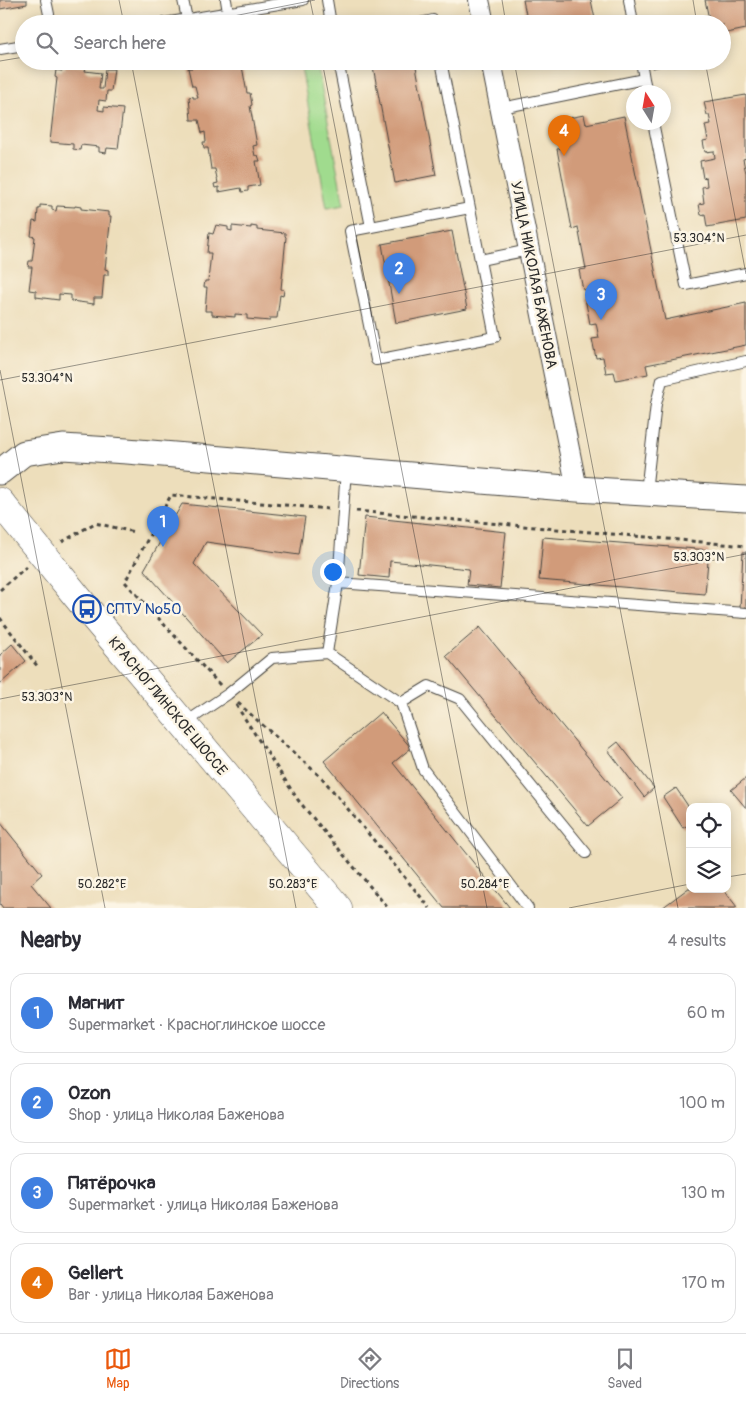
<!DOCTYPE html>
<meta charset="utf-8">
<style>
body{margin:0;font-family:Pangolin,sans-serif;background:#f7f7f7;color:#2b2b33}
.controls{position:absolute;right:15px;bottom:15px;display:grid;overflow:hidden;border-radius:10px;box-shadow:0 2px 12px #0003}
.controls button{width:45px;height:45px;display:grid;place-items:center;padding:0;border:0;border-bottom:1px solid #e1e1e2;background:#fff;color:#2b2b33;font:25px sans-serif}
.compass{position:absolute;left:626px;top:85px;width:45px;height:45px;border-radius:50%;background:#fff;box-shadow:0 2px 12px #0003;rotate:349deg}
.you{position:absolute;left:332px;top:571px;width:18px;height:18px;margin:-12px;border:4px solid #fff;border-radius:50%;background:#1a73e8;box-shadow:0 0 0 8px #1a73e833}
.badge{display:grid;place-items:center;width:32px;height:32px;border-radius:50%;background:#ea580c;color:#fff;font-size:16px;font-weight:700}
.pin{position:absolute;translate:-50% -41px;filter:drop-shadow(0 1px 2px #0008)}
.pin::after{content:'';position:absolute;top:26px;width:18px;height:15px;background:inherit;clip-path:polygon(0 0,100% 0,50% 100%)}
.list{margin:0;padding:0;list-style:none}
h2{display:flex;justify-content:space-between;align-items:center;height:65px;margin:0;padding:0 20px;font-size:21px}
h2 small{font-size:16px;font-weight:400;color:#7c7c81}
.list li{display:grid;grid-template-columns:32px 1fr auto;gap:15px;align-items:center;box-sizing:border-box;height:80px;margin:0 10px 10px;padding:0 10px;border:1px solid #e1e1e2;border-radius:15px}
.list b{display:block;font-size:19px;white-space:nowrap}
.list p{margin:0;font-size:16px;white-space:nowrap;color:#7c7c81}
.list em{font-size:16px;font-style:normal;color:#7c7c81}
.icon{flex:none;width:28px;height:28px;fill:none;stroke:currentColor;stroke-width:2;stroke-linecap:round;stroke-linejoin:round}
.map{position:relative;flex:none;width:746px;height:908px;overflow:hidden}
.search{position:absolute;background:#fff;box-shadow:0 2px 12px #0003;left:15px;right:15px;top:15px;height:55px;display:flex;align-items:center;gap:12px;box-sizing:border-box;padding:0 18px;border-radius:28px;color:#7c7c81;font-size:19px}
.sheet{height:425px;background:#fff}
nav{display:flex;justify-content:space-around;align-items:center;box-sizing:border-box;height:70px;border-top:1px solid #e1e1e2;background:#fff;font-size:14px;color:#7c7c81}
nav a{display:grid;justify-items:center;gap:2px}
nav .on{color:#ea580c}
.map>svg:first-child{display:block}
.green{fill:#a0db8e;stroke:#66835c}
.building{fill:#d19b7a}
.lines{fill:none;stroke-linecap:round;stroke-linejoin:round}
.service-casing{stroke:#484641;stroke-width:12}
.minor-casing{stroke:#484641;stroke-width:22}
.tertiary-casing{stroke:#484641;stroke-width:27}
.primary-casing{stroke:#484641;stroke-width:29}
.path{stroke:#484641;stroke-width:3;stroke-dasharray:4 4;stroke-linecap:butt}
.service{stroke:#fff;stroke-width:10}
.minor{stroke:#fff;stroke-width:20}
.tertiary{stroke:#fff;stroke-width:25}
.primary{stroke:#fff;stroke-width:28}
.ticks{fill:none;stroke:#2b2b2b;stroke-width:1;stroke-opacity:0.45}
.labels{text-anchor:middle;stroke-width:5;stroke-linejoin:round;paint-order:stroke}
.street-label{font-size:15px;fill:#2b2b2b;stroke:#fcf5e5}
.transit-label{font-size:15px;fill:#164399;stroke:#fcf5e5;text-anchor:start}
.ticks-label{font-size:12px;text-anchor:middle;fill:#2b2b2b;stroke:#fcf5e5;stroke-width:5;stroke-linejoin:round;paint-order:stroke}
</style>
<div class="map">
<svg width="746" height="908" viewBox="0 0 746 908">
<rect width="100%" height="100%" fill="#fcf5e5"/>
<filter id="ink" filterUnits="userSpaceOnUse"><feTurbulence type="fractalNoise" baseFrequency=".02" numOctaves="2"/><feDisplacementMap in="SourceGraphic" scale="10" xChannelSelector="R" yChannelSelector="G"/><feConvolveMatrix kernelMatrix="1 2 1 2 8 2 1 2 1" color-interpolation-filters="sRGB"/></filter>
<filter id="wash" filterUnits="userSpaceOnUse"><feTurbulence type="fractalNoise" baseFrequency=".0096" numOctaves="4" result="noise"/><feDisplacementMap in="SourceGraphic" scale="20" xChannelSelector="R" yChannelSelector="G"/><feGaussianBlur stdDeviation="1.12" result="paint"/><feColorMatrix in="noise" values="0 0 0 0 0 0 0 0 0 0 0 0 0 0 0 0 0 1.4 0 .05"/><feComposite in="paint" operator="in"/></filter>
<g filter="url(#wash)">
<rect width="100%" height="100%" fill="#eddebb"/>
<path class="green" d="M317,64L344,205L327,208L301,67Z"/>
<g id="blocks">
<path class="building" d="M0,0H27V4L0,9Z
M523,0H591L596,24H528Z
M705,0H746V29L722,34V24H710Z
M191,61H241L247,93H250L252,105L250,106L257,145L253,146L255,156L258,155L260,161H256L260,185L248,187V191L242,192L241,188L219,192V187L215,188L214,184L218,183L215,169H211L208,148H204L203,142H206L205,132L202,133L199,120H191L189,97L193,96V98H198L195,86H192L188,68H192Z
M372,61H415L436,175L395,183Z
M650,61H670L671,64L652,68Z
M65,65L86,67L85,71L101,73L99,89H103L105,69H114L111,91H107L106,101L99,100L98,110L104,111V107L123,109L118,149L107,148L106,153L99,152V147L81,145L80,150L73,149V144L50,142L57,78L55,77L56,70L62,71V68L65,69Z
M746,95V158L743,159L746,173V220L707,227L705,214L701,215L699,204L704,203L702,187L707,186L706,177L703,178L700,161L715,158L714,151L705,152L703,141L708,140L705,125L711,124L709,115H707L704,102Z
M584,115L586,124L624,116L665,320L746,303V345L646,365L648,374L616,380L614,372L606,373L603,357L596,358L592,339L599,338L596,323L590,324L585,298L591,297L590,289L583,290L579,270L586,269L578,227L572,229L557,149L563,148L558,120Z
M40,205L52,206V210L56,211L57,206L75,207V206L81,207V209L109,212V216H111L105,269L108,270V275H104L102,298H94V304L71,301V295L59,294V300L36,297V291L29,290L32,267H28L29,261H32L35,237L31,236L33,221L37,222L38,209H40Z
M216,225L228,227V230L232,231V226L251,228V226L257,227V230L285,233V236L286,237L281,289L284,290L283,296L280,295L277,318H270V321L247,319V315L235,314V317L212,315V311H205L207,287H204L205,281H208L211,253H207L209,233L213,234Z
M452,231L467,309L396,323L382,244Z
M182,504L305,517L299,555L206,542L194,564L262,635L227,663L144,570Z
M365,517L506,532L500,588L467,585L469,569L390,561L389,578L359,575Z
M543,537L709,550L705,594L539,580Z
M743,552H746V608H740Z
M480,627L622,798L588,826L446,656Z
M12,644L26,661L0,684V655Z
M381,712L411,748L393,763L510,908H444L324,761Z
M618,742L654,788L644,797L608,750Z
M746,778V808L731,790Z
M676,788L690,809V824L683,828L663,797Z
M0,822L42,874L31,884L51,908H3L0,904Z
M690,887V889H723L737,907L735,908H662Z"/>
</g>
</g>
<g filter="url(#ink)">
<use href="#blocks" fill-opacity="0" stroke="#484641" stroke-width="1"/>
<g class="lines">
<defs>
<path id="service" d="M46,0L51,24
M183,0L187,19
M226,0L228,12
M327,0L331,24
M629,0L633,24
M158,24L303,0
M415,24L433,20L434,24
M0,49L24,45
M338,61L371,227L470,208L480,260L529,250
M441,61L470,208
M641,61L644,79
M501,108L644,79L647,92
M653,122L686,285L746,273
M371,227L350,231L376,360L495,337L480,260
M346,469L338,583L746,613
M646,492L656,404L662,380L746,361
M327,653L338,583
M401,703L429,686L460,699L586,853
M185,723L228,694L272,658L327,653L401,703L423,769L528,908"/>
<path id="minor" d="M479,0L484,24
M491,61L577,489"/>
<path id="tertiary" d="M0,472L24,453L63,447L127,451L577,489L746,499"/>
<path id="primary" d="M0,502L87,609L338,908"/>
</defs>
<use href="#service" class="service-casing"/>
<use href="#minor" class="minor-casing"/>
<use href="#tertiary" class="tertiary-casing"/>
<use href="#primary" class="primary-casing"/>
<path class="path" d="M356,511L746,546
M62,542L95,523L134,532
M0,590L26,567
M0,618L38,667
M220,685L125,582L171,495L329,509
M238,703L323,779L430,908
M236,705L298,800L388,908"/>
<use href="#service" class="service"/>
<use href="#minor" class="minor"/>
<use href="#tertiary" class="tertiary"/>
<use href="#primary" class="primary"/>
</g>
</g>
<path class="ticks" d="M119,0L124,24M310,0L315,24M502,0L506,24M693,0L697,24M193,24L315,0M0,61L24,57M131,61L296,908M322,61L487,908M514,61L678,908M705,61L746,274M0,370L105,908M0,380L746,235M0,699L746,554M727,877L746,874M569,908L690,884"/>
<defs>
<symbol id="bus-ring" viewBox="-11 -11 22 22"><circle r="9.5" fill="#fcf5e5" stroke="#1a4fb4" stroke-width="1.5"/><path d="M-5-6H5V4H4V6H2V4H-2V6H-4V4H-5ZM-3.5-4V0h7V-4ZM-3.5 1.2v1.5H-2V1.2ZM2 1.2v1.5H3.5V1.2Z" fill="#1a4fb4"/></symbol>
</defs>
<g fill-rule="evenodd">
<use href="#bus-ring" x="71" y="593" width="32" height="32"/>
</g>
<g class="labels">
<g class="street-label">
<text transform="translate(534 275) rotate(79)" y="5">УЛИЦА НИКОЛАЯ БАЖЕНОВА</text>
<text transform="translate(168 706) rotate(50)" y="5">КРАСНОГЛИНСКОЕ ШОССЕ</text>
</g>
<g class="transit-label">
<text x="106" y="614">СПТУ №50</text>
</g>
</g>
<g class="ticks-label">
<text x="699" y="242">53.304°N</text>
<text x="47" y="382">53.304°N</text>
<text x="699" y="561">53.303°N</text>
<text x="47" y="701">53.303°N</text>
<text x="102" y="888">50.282°E</text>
<text x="293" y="888">50.283°E</text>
<text x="485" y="888">50.284°E</text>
</g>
</svg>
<div class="controls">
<button><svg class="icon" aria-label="locate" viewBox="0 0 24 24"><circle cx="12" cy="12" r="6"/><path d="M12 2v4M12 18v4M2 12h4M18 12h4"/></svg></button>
<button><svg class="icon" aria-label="layers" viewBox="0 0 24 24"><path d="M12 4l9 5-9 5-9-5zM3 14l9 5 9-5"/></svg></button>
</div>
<svg class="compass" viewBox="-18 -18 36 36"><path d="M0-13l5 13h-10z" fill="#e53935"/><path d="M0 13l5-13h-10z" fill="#7c7c81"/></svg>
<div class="you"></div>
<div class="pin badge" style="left:163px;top:547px;background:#3f7fe0">1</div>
<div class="pin badge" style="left:399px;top:294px;background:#3f7fe0">2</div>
<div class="pin badge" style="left:601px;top:320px;background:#3f7fe0">3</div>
<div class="pin badge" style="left:564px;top:156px;background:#e8710a">4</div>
<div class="search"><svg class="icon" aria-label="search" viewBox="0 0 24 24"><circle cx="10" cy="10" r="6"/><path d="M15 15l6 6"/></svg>Search here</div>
</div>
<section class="sheet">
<h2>Nearby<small>4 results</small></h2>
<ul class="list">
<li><span class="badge" style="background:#3f7fe0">1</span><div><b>Магнит</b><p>Supermarket · Красноглинское шоссе</p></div><em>60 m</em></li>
<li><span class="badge" style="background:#3f7fe0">2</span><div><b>Ozon</b><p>Shop · улица Николая Баженова</p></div><em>100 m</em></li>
<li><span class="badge" style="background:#3f7fe0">3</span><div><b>Пятёрочка</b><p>Supermarket · улица Николая Баженова</p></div><em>130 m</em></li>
<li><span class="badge" style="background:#e8710a">4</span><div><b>Gellert</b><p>Bar · улица Николая Баженова</p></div><em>170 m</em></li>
</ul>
</section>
<nav>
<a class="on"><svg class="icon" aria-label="map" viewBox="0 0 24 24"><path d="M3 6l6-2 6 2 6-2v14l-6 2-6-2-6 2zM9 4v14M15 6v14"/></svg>Map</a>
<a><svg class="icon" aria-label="directions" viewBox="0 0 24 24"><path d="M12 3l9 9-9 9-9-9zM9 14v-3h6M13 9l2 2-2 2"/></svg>Directions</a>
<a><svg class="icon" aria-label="saved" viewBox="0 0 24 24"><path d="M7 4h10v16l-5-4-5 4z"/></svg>Saved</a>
</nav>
